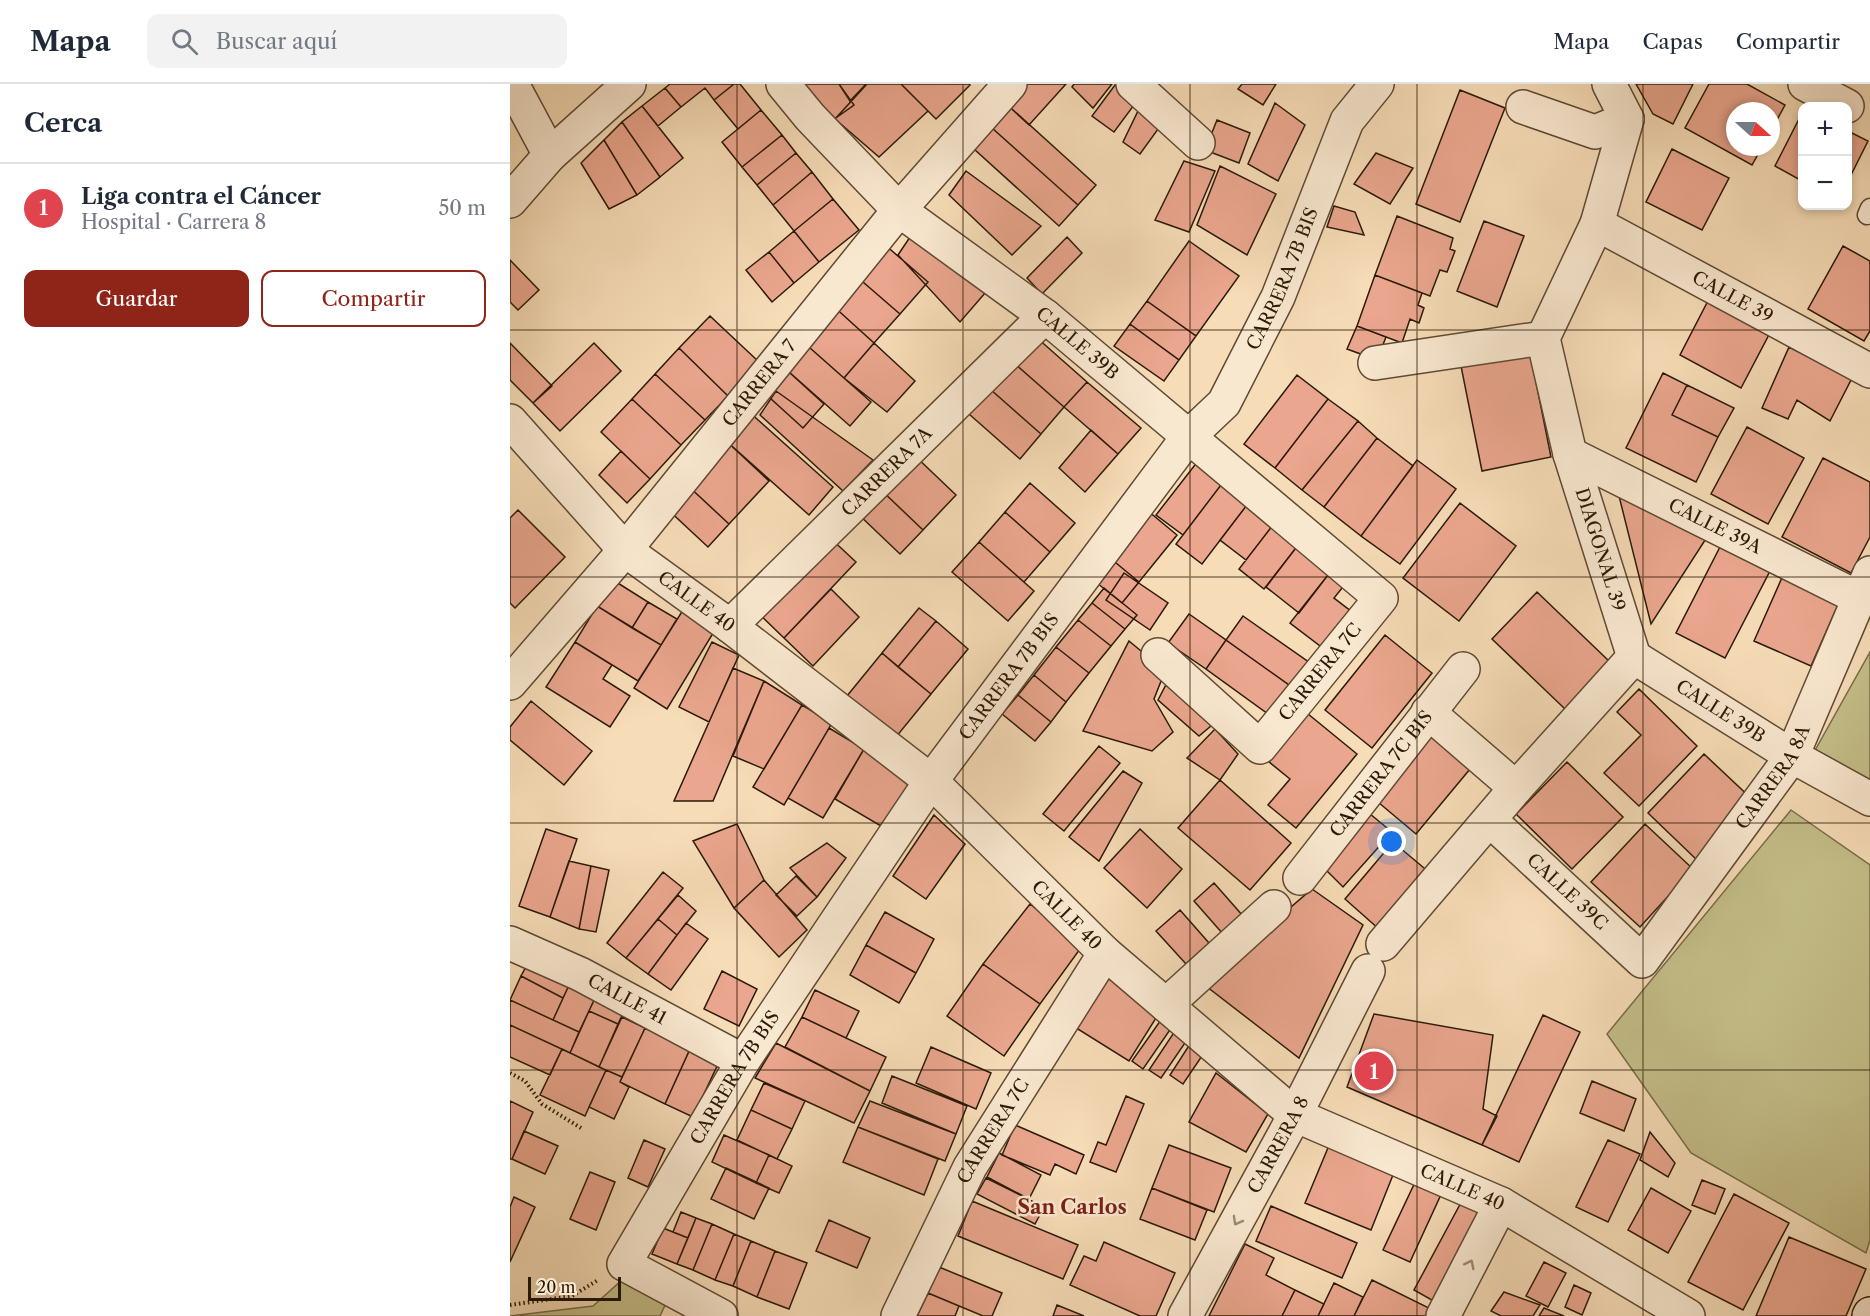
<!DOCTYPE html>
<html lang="es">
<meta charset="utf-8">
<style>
body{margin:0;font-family:"Libre Caslon Text",serif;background:#f2f2f3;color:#1f2937}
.controls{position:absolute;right:18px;top:18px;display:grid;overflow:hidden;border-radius:12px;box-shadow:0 3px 9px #0003}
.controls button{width:54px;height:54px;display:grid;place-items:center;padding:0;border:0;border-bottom:2px solid #e0e1e3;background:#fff;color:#1f2937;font:30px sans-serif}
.compass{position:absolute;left:1216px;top:18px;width:54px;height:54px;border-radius:50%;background:#fff;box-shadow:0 3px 9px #0003;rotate:111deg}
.scale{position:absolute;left:18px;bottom:15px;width:93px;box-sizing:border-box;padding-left:6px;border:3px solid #2b1a07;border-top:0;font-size:16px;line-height:21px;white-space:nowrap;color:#2b1a07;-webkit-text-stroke:4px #f9e8d0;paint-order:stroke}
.you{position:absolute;left:882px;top:758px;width:21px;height:21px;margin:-15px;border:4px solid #fff;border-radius:50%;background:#1a73e8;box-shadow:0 0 0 9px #1a73e833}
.badge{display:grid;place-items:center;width:39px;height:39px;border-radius:50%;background:#8f2418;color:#fff;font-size:20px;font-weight:700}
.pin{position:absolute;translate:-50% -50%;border:3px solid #fff;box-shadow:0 2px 6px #0006}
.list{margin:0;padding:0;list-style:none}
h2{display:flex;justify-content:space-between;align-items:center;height:78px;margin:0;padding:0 24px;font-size:26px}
h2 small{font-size:20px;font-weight:400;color:#747a83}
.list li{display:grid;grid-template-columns:39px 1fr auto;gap:18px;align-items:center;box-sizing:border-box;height:90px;padding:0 24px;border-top:2px solid #e0e1e3}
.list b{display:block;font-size:22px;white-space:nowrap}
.list p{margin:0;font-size:20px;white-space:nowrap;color:#747a83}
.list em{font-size:20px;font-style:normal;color:#747a83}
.actions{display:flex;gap:12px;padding:18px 24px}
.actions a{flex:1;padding:14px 0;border:2px solid #8f2418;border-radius:12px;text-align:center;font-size:21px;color:#8f2418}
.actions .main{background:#8f2418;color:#fff}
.icon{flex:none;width:33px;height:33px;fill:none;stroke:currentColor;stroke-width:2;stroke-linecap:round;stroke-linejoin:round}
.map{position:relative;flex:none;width:1360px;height:1232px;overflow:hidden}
header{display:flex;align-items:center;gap:36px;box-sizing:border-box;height:84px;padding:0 30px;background:#fff;border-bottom:2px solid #e0e1e3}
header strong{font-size:28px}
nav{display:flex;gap:33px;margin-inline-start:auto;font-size:21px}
.search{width:420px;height:54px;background:#f2f2f3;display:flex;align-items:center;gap:15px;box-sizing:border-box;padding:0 21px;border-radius:12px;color:#747a83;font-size:22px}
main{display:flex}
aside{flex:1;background:#fff}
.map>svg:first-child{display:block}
.green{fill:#c4be89;stroke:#786c48;stroke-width:1.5}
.building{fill:#eaa68e;stroke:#2b1a07;stroke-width:1.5}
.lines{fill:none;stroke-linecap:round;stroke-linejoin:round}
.lane-casing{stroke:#5e4a33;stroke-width:21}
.street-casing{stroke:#5e4a33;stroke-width:36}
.secondary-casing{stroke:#2b1a07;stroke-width:36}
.path{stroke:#2b1a07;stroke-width:4;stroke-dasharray:1.5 3;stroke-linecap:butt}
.lane{stroke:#f9e8d0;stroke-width:18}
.street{stroke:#f9e8d0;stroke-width:33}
.secondary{stroke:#f9e8d0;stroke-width:33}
.oneway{stroke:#9c8b76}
.grid{fill:none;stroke:#2b1a07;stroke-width:1.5;stroke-opacity:0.55}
.labels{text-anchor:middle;stroke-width:5;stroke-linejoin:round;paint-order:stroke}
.street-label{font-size:18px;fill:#2b1a07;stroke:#f9e8d0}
.neighbourhood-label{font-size:20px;font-weight:bold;fill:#7a1f14;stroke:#f9e8d0}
</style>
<header>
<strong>Mapa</strong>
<div class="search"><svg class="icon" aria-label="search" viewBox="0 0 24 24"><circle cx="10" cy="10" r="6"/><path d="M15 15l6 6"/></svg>Buscar aquí</div>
<nav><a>Mapa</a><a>Capas</a><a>Compartir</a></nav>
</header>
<main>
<aside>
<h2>Cerca<small></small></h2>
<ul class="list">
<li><span class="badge" style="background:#e0444e">1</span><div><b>Liga contra el Cáncer</b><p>Hospital · Carrera 8</p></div><em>50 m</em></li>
</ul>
<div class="actions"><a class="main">Guardar</a><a>Compartir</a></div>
</aside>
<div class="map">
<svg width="1360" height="1232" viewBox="0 0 1360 1232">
<rect width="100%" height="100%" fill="#f6dcb7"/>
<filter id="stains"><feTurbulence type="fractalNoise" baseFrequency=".00333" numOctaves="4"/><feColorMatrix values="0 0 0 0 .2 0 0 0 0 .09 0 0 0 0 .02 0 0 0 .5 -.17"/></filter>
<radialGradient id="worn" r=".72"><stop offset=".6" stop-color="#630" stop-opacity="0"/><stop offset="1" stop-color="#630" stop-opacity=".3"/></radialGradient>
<path class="green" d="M1360,568V706L1303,670Z
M1281,726L1360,781V1156L1356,1169L1181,1069L1097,950Z
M112,1196L156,1219L150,1232H0L83,1222Z"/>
<path class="building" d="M160,0H224L204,16L195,4L171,23L155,4Z
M224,0H230L251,26L228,45L204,16Z
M283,0H329L344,21L313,43Z
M329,0H356L340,17Z
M357,0H391L418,27L369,73L325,35Z
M391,0H459L460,1L426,35Z
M504,0H556L519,41L491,15Z
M564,0H602L583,24L562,3Z
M732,0H766L753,21L728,5Z
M1126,0H1183L1163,40L1143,30Z
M1199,0H1237L1275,21L1261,47V27H1225V63H1252L1242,81L1175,44Z
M605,1L627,17L604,48L582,32Z
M155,4L171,23L148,42L132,22Z
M950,6L995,24L950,138L906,120Z
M491,15L586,101L568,121L472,35Z
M765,19L795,41L768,97L738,80Z
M132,22L173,74L150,93L112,38Z
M629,25L651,41L630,70L613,58Z
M251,26L272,51L232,83L212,58Z
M1292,29V97L1265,82Z
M472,35L568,121L549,142L454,56Z
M707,36L740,49L729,79L695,66Z
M112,38L150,93L127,111L94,56Z
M1338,47L1358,57L1338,97Z
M272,51L286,69L247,101L232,83Z
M94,56L127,111L99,125L71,79Z
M1162,65L1219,94L1192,146L1136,118Z
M286,69L302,88L263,121L247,101Z
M866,69L903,84L880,120L844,100Z
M674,77L705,87L679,148L645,136Z
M710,82L766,110L737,171L687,141Z
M456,87L531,142L502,171L439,111Z
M302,88L323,115L284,147L263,121Z
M323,115L349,146L309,178L284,147Z
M824,122L845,128L854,151L817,143Z
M887,132L943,154L940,165L945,167L937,188L930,186L920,212L865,191Z
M974,137L1014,152L987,223L947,207Z
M408,141L482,201L450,238L388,171Z
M284,147L309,178L284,199L259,168Z
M557,153L572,169L532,210L517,194Z
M679,157L729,192L686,252L637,217Z
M374,160L418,198L390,230L346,192Z
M1333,162L1360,177V247L1354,257L1298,225Z
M259,168L284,199L262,218L236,186Z
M0,176L29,206L8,226L0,218Z
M865,191L912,209L908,221L914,224L909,239L900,235L892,259L847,242Z
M346,192L390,230L364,259L321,220Z
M1201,211L1263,243L1231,304L1170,271Z
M637,217L686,252L669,276L620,240Z
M321,220L364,259L334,294L291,256Z
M200,232L249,278L218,312L169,264Z
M620,240L669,276L654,297L604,262Z
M847,242L876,253L867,276L837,265Z
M526,253L577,298L554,323L503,278Z
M291,256L361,318L340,342L269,279Z
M0,259L42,302L23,319L0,296Z
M84,259L111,287L50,347L23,319Z
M364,259L405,297L377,328L334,294Z
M1279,263L1342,294L1320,337L1287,316L1278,335L1252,324Z
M169,264L218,312L195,336L145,290Z
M1020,268L1041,373L972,387L951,282Z
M503,278L554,323L531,350L480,305Z
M269,279L314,320L293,344L248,303Z
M1153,289L1177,301L1162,331L1208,353L1186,398L1116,364Z
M145,290L195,336L171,361L122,315Z
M787,291L818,315L765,384L734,360Z
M577,298L631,344L608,370L554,323Z
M1177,301L1224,324L1208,353L1162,331Z
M480,305L531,350L510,375L459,330Z
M266,307L363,376L333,407L250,331Z
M122,315L171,361L140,395L91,348Z
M818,315L848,337L792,406L765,384Z
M238,327L323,403L299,431L214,355Z
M848,337L867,354L814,423L792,406Z
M1237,343L1294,374L1258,440L1201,410Z
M581,346L608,370L575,408L549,384Z
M867,354L903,382L851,452L814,423Z
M214,355L259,397L219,440L175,399Z
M111,367L140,395L117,419L89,391Z
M402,369L446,411L413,446L369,404Z
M1313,374L1360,398V453L1341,489L1272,453Z
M907,376L946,405L890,480L851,452Z
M688,377L714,397L673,451L646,431Z
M1105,396L1199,450L1141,540Z
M714,397L740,417L692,480L666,460Z
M175,399L219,440L198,463L154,422Z
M520,399L565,439L540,468L495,428Z
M369,404L413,446L390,470L346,428Z
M740,417L766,437L736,476L710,456Z
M950,419L1006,462L949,537L893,494Z
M632,422L667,451L629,498L594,469Z
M8,426L55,473L5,524L0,519V434Z
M495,428L540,468L514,498L469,458Z
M766,437L792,456L754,505L729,485Z
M316,450L346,478L274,554L244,525Z
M792,456L825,482L789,529L756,503Z
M469,458L524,507L498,537L442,488Z
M1212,459L1261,485L1215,574L1166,549Z
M594,469L629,498L612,519L577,491Z
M825,482L840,494L824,514L846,531L818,568L780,539Z
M614,489L658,519L640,546L596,516Z
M1274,489L1331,514L1301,582L1244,557Z
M103,496L138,518L122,544L87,522Z
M594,504L627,531L615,545L582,519Z
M321,505L349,533L303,582L274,554Z
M1027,508L1100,578L1055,625L982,555Z
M138,518L167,535L151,561L122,544Z
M582,519L615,545L601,562L568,536Z
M87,522L151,561L128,597L65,558Z
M409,524L426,537L388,583L372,569Z
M173,526L205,546L157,625L124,604Z
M679,530L716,556L696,585L658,559Z
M733,532L803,581L786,606L716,556Z
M568,536L601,562L579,589L546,563Z
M426,537L458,565L421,610L388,583Z
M875,551L922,589L862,664L815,626Z
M716,556L786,606L765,635L696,585Z
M619,557L655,587L644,615L663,648L642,667L573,647Z
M65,558L102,581L93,595L120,612L100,643L36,603Z
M202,558L229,571L199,638L169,623Z
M546,563L579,589L556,618L524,591Z
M372,569L421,610L386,653L337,612Z
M223,584L254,597L203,717H164Z
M524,591L556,618L541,638L508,611Z
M659,595L708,636L689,652L648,616Z
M254,597L292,621L254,685L223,672Z
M1129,605L1187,662L1129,722L1094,689L1131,651L1107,628Z
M508,611L541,638L525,657L492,630Z
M21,617L82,667L54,701L0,656V643Z
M292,621L322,639L274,721L243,703Z
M792,625L847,670L786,744L758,721L780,695L753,673Z
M920,642L965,679L906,750L862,713Z
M319,644L354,665L313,734L278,714Z
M705,645L728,670L710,696L677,674Z
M589,662L610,679L554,747L533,730Z
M354,665L409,690L376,745L325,715Z
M1194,670L1245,718L1189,778L1138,729Z
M1057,678L1113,733L1062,785L1006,730Z
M613,687L632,699L589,777L559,753Z
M710,696L781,759L740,806L668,744Z
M854,725L882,748L833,803L809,779Z
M424,731L455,760L416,815L383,792Z
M227,740L254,796L224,824L183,757Z
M1135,740L1183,785L1130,843L1081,798Z
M36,745L67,755L40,833L9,822Z
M630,745L672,785L637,824L594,784Z
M883,758L920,789L870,846L835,815Z
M317,759L336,774L307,813L280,784Z
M59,777L81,782L69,845L40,833Z
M81,782L99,786L86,848L69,845Z
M153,788L173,804L116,874L97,859Z
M286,792L307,813L287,832L266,811Z
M254,796L297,846L269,873L224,824Z
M704,799L733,832L713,850L684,817Z
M802,805L853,841L789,974L692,899Z
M168,811L186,827L167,851L148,835Z
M520,820L573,861L530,920L473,880Z
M670,826L699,859L676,880L646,847Z
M375,828L424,855L406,889L356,861Z
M148,835L167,851L138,890L116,874Z
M176,839L198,855L161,906L138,890Z
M356,861L406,889L389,919L340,891Z
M23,870L60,899L53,914L11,892Z
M473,880L530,920L494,972L437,932Z
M212,887L247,905L229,942L194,925Z
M594,891L651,926L619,977L563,942Z
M11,892L53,914L43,936L0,916Z
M60,899L86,912L69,948L43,936Z
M305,906L349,927L336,954L292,933Z
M86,912L115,925L108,940L79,927Z
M0,916L69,948L60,969L0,941Z
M79,927L108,940L89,983L60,969Z
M864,930L983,951L973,1025L987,1032L972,1061L837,1003Z
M1033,931L1070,948L1009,1078L972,1061Z
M112,933L135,944L112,993L89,983Z
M292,933L376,973L360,1007L275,963Z
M653,933L664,940L633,985L622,977Z
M0,941L52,965L40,991L0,973Z
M135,944L180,965L155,1020L110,998Z
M665,947L677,956L651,994L639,986Z
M266,959L360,1007L344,1039L245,994Z
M680,960L694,969L673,1000L660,991Z
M421,963L481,989L466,1025L406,999Z
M52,965L96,986L75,1032L30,1011Z
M180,965L209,978L183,1033L155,1020Z
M96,986L112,993L110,998L119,1003L104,1035L79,1023Z
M706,989L758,1030L736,1068L679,1038Z
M382,992L457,1022L446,1050L372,1019Z
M1082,997L1126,1015L1114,1047L1070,1029Z
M254,999L295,1017L282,1045L241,1026Z
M616,1012L634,1020L606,1088L580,1078L588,1058L596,1061Z
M0,1017L23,1028L2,1075H0Z
M360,1017L446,1050L435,1077L348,1043Z
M241,1026L282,1045L267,1075L227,1056Z
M505,1041L574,1071L566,1090L545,1080L540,1091L492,1071Z
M348,1043L428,1075L414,1111L333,1078Z
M14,1047L48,1062L35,1090L2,1075Z
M1140,1048L1165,1079L1158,1093L1130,1076Z
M214,1051L259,1071L246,1099L202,1078Z
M134,1056L155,1065L138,1103L118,1094Z
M1098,1056L1130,1070L1098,1138L1066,1123Z
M820,1059L885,1086L861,1146L795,1119Z
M659,1061L721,1084L704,1128L642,1104Z
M489,1069L531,1091L519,1115L477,1093Z
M259,1071L282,1082L269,1109L246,1099Z
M216,1084L259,1104L244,1135L201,1115Z
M80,1088L105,1098L86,1146L60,1135Z
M908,1092L934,1104L900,1178L873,1166Z
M476,1094L534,1123L525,1140L467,1110Z
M1192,1096L1215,1105L1205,1130L1182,1121Z
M642,1104L697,1126L685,1156L630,1135Z
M1141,1104L1181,1127L1158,1169L1118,1146Z
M1224,1110L1279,1139L1233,1226L1178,1198Z
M4,1113L25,1123L0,1178V1123Z
M954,1113L977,1126L927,1219L904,1206Z
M462,1117L568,1161L553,1195L448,1152Z
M761,1122L847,1159L832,1194L746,1157Z
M171,1128L186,1134L178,1154L163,1148Z
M186,1134L202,1140L183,1186L167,1180Z
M319,1136L360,1154L347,1184L306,1167Z
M202,1140L224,1150L205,1196L183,1186Z
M153,1144L178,1154L167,1180L142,1170Z
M224,1150L241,1157L223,1202L205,1196Z
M1279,1153L1356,1185L1336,1232H1246Z
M241,1157L265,1167L247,1213L223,1202Z
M594,1158L665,1189L646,1232H630L560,1201L574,1172L586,1177Z
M735,1160L764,1174L756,1191L785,1206L772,1232H699Z
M265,1167L297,1179L279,1225L247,1213Z
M1034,1178L1056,1189L1038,1223L1016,1212Z
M429,1183L492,1209L482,1232H473L418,1209Z
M862,1196L921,1225L918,1232H844Z
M824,1199L853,1213L844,1232H808Z
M1064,1201L1081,1209L1072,1231L1055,1223Z
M785,1206L814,1220L808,1232H772Z
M994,1208L1030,1221L1023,1232H991L981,1227Z
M418,1209L449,1222L445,1232H407Z
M547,1221L574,1232H543Z
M1034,1224L1054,1232H1029Z"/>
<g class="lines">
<defs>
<path id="lane" d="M1357,131L1360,124"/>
<g id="street">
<path d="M2,0L40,71"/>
<path id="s1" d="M273,0L300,33L389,126L535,232L871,514L750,663L648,571"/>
<path d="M623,0L688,59"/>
<path id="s2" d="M1099,0L1117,35L1087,140L1033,254L1060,370L1124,573"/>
<path d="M1295,0L1337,22"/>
<path d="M1013,23L1085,48L1117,35"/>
<path d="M0,117L40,71L119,0"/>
<path id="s3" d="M1087,140L1360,287"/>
<path d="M865,279L1033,254"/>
<path id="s4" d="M0,337L115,466L220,542L421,697L595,869L785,1031L991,1120L1178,1232"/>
<path id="s5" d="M1060,370L1349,514"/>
<path id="s6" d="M220,542L535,232"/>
<path id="s7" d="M1124,573L1282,672L1360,715"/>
<path id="s8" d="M0,599L115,466L389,126L500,0"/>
<path d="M918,628L1006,704"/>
<path id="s9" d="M981,737L1132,877L1282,672L1360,489"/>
<path id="s10" d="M790,794L953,585"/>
<path id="s11" d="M0,859L70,890L233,977"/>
<path d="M873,860L1006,704L1124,573"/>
<path d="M656,921L764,823"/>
<path id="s12" d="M211,1232L114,1180L233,977L421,697L678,353L714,319L768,213L837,37L867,0"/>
<path id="s13" d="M388,1232L460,1083L595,869"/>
<path id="s14" d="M675,1232L785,1031L858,887"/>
<path d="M933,1232L991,1120"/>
</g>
<path id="secondary" d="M1359,1232L1360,1230"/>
</defs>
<use href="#lane" class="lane-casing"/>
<use href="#street" class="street-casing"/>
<use href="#secondary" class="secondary-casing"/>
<path class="path" d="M0,989L15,997L32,1020L71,1044
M0,1221L62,1212L88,1196"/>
<use href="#lane" class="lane"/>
<use href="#street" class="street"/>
<use href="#secondary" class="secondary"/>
</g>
<defs><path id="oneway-chevron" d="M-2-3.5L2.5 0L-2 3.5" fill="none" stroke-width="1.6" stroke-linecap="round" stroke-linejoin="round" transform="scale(1.5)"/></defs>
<g class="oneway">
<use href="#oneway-chevron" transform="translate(727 1137) rotate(119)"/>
<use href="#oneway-chevron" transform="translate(960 1180) rotate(-63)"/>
</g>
<path class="grid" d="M227,0V1232M453,0V1232M680,0V1232M907,0V1232M1133,0V1232M0,246H1360M0,493H1360M0,739H1360M0,986H1360"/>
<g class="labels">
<g class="street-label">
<text dy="6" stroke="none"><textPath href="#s12" startOffset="1299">CARRERA 7B BIS</textPath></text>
<text dy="6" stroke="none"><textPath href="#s3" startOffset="154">CALLE 39</textPath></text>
<text dy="6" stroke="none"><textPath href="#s1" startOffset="394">CALLE 39B</textPath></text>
<text dy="6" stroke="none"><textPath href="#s8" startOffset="390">CARRERA 7</textPath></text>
<text dy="6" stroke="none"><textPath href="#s6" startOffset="220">CARRERA 7A</textPath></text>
<text dy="6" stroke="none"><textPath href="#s5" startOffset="162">CALLE 39A</textPath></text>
<text dy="6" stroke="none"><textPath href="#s2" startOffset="494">DIAGONAL 39</textPath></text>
<text dy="6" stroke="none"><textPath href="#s4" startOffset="261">CALLE 40</textPath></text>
<text transform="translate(810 588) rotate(-51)" y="6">CARRERA 7C</text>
<text dy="6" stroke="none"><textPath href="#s12" startOffset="813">CARRERA 7B BIS</textPath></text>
<text dy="6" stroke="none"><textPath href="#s7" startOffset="102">CALLE 39B</textPath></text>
<text dy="6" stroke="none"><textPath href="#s10" startOffset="132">CARRERA 7C BIS</textPath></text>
<text dy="6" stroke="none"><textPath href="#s9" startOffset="432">CARRERA 8A</textPath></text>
<text dy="6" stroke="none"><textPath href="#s9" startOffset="104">CALLE 39C</textPath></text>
<text dy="6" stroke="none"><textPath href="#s4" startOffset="747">CALLE 40</textPath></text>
<text dy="6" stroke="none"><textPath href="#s11" startOffset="130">CALLE 41</textPath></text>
<text dy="6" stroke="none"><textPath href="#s12" startOffset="327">CARRERA 7B BIS</textPath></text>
<text dy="6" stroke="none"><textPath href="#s13" startOffset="208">CARRERA 7C</textPath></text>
<text dy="6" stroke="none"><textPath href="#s14" startOffset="195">CARRERA 8</textPath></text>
<text dy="6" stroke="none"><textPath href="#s4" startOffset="1233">CALLE 40</textPath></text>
</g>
<g class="neighbourhood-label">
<text x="562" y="1130">San Carlos</text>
</g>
</g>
<rect width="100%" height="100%" filter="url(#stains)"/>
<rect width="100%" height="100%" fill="url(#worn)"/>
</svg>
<div class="controls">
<button>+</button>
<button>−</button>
</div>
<svg class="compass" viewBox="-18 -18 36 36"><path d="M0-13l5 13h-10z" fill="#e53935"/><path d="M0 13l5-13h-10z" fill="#747a83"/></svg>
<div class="scale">20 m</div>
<div class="you"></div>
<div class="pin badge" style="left:864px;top:987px;background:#e0444e">1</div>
</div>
</main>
